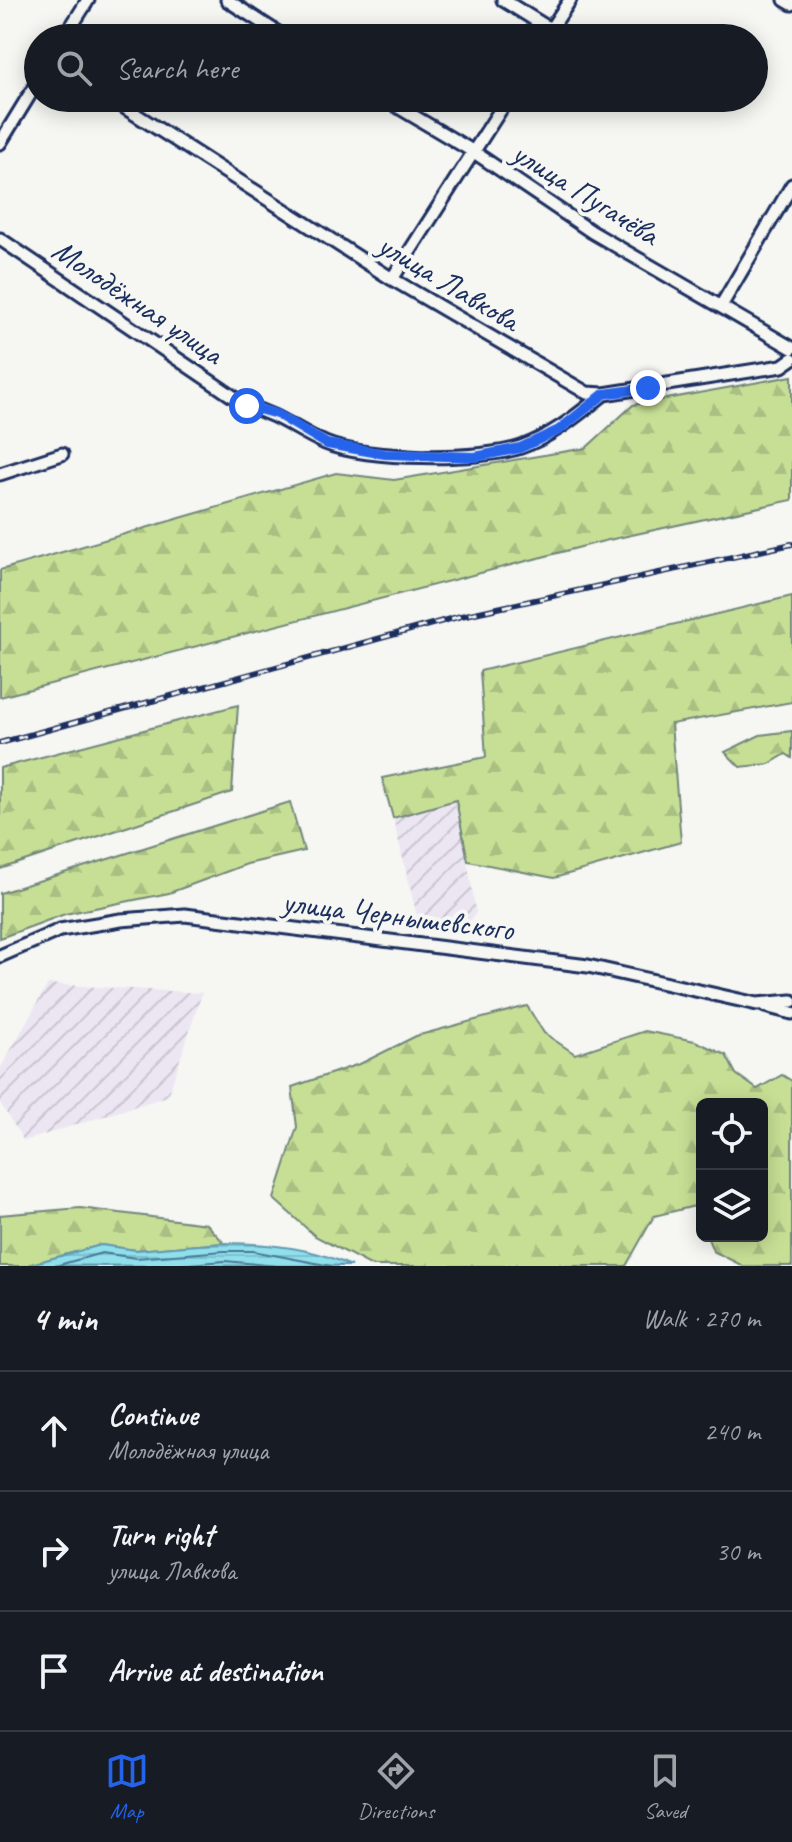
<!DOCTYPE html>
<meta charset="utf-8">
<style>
body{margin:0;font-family:Caveat,sans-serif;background:#20242c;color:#f1f3f6}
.controls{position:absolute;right:24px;bottom:24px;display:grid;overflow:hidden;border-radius:12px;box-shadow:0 4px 20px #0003}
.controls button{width:72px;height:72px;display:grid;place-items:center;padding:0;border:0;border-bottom:2px solid #363941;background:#171b24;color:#f1f3f6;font:40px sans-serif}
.stop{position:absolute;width:24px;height:24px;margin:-18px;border:6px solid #2563eb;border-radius:50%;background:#fff}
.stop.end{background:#2563eb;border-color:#fff;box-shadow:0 2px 8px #0008}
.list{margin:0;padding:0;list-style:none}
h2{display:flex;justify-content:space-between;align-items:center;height:104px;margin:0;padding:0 32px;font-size:34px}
h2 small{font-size:26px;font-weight:400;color:#9ea1a6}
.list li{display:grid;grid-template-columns:52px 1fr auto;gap:24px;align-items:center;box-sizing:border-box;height:120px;padding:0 32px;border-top:2px solid #363941}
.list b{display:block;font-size:30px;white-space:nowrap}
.list p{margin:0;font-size:26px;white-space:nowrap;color:#9ea1a6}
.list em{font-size:26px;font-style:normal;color:#9ea1a6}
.icon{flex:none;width:44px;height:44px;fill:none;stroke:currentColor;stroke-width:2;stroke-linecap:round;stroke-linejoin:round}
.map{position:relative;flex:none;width:792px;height:1266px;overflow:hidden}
.search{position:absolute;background:#171b24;box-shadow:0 4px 20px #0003;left:24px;right:24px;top:24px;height:88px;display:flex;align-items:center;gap:20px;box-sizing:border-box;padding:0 28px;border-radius:44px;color:#9ea1a6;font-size:30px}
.sheet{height:464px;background:#171b24}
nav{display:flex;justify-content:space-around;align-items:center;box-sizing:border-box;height:112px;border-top:2px solid #363941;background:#171b24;font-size:22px;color:#9ea1a6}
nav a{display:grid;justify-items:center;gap:4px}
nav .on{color:#2563eb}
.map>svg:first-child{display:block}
.industrial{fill:url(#industrial-furrows)}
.forest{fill:url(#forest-firs);stroke:#71877a;stroke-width:2}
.water{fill:url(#water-rules);stroke:#6199b3;stroke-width:2}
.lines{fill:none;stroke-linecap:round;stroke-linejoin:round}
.shore{stroke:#4a7697;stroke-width:2}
.street-casing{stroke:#1b2f5e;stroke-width:17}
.street{stroke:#f6f6f2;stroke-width:11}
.rail-casing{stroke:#1b2f5e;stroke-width:6}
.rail{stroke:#f6f6f2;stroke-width:3;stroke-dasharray:9;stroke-linecap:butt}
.route{stroke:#2563eb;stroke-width:10}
.labels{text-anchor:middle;stroke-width:8;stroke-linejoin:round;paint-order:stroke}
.street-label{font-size:32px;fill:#1b2f5e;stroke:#f6f6f2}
</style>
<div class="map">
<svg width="792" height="1266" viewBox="0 0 792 1266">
<defs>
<pattern id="industrial-furrows" width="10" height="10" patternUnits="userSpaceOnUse" patternTransform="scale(2)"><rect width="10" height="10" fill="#ece6f2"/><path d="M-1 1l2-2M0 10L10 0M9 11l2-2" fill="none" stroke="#cac6d2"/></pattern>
<pattern id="forest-firs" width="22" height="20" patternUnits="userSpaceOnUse" patternTransform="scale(2)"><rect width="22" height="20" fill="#c7df95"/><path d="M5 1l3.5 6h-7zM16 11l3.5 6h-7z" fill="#aac083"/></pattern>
<pattern id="water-rules" width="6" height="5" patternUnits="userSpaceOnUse" patternTransform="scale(2)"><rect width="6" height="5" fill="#90e0ec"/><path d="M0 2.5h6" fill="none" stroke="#7cc0cd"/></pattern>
</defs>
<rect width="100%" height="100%" fill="#f6f6f2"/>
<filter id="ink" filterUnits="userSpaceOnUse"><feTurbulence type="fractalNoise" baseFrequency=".0125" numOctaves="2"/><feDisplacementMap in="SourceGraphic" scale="16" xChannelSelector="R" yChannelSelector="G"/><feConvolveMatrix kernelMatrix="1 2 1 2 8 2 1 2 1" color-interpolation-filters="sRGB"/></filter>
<g filter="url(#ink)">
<path class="industrial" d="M457,800L476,913L465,928L419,924L393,818Z
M48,984L202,993L168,1096L24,1141L0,1103V1069Z"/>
<path class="forest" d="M792,376V500L604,541L0,697V570L336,473L394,480L586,448L633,405Z
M792,596V702L671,724L681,842L554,878L468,861L456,800L393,818L382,778L486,757L480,671Z
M238,705L232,792L0,869V768Z
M792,731V758L786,754L769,764L740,767L725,752L760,735Z
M290,802L304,851L247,864L169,893L65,914L0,938V893Z
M527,1006L544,1033L575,1054L645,1031L695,1041L726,1055L736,1074L757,1089L782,1075L792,1081V1266H743L713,1251L707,1236H762V1104H702V1223L695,1206L654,1216L626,1266H372L315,1236L274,1199L297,1127L292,1087L362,1063L416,1036Z
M80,1208L207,1224L224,1243L136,1250L101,1245L24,1266H0V1215Z"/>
<path class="water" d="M224,1243C264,1243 315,1248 351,1266H24L101,1245L136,1250Z"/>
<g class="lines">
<path class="shore" d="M55,1266L102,1253L136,1258L224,1251H253L331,1266
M164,1266L225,1261L277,1266"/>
<defs>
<path id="street" d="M227,0L286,38
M503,0L550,29
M785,0L792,4
M64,38L88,0
M545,38L570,0
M110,98L392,279L587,393L604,394L782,366L792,359
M383,98L474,152L592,232L792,348
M0,143L38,81
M0,239L247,406C280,415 296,430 325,443C365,460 480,461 521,447C553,436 577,415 604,394
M392,279L508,98
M721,306L792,185
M0,474L62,454
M0,956L60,930L121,920L185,915L588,966L757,1004L792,1001
M765,1006L792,1013"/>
</defs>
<use href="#street" class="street-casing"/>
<use href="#street" class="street"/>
<defs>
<path id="rail" d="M0,743L461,616L792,544"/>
</defs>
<use href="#rail" class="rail-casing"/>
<use href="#rail" class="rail"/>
</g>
</g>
<g class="lines" filter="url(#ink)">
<path class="route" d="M247,406L277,414L327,444L385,454L475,457L520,448L559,430L604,394L648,388"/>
</g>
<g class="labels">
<g class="street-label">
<text transform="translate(586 193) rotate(32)" y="11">улица Пугачёва</text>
<text transform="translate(449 282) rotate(31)" y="11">улица Лавкова</text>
<text transform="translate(138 301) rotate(34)" y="11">Молодёжная улица</text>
<text transform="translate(398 915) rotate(7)" y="11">улица Чернышевского</text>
</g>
</g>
</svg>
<div class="controls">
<button><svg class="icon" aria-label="locate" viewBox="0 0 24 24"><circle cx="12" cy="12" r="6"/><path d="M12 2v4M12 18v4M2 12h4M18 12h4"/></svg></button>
<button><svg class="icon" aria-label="layers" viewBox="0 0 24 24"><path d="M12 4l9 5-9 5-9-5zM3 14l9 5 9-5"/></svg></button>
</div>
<div class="stop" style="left:247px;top:406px"></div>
<div class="stop end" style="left:648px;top:388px"></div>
<div class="search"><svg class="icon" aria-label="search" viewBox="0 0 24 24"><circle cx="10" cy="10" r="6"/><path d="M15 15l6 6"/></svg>Search here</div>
</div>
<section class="sheet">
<h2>4 min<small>Walk · 270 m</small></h2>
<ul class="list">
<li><svg class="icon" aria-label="ahead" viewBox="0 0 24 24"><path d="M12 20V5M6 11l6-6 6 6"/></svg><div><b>Continue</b><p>Молодёжная улица</p></div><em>240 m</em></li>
<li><svg class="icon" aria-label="right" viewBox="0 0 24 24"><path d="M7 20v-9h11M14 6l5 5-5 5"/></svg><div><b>Turn right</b><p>улица Лавкова</p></div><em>30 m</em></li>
<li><svg class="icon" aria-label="arrive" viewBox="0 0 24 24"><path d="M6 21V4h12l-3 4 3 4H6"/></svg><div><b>Arrive at destination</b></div></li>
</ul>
</section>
<nav>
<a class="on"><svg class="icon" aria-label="map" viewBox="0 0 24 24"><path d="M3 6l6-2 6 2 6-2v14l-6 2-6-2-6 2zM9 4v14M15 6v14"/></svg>Map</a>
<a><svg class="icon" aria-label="directions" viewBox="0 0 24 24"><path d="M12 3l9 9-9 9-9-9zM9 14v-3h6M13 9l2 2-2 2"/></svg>Directions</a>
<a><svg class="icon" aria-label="saved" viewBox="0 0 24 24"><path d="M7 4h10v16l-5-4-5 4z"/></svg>Saved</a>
</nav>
